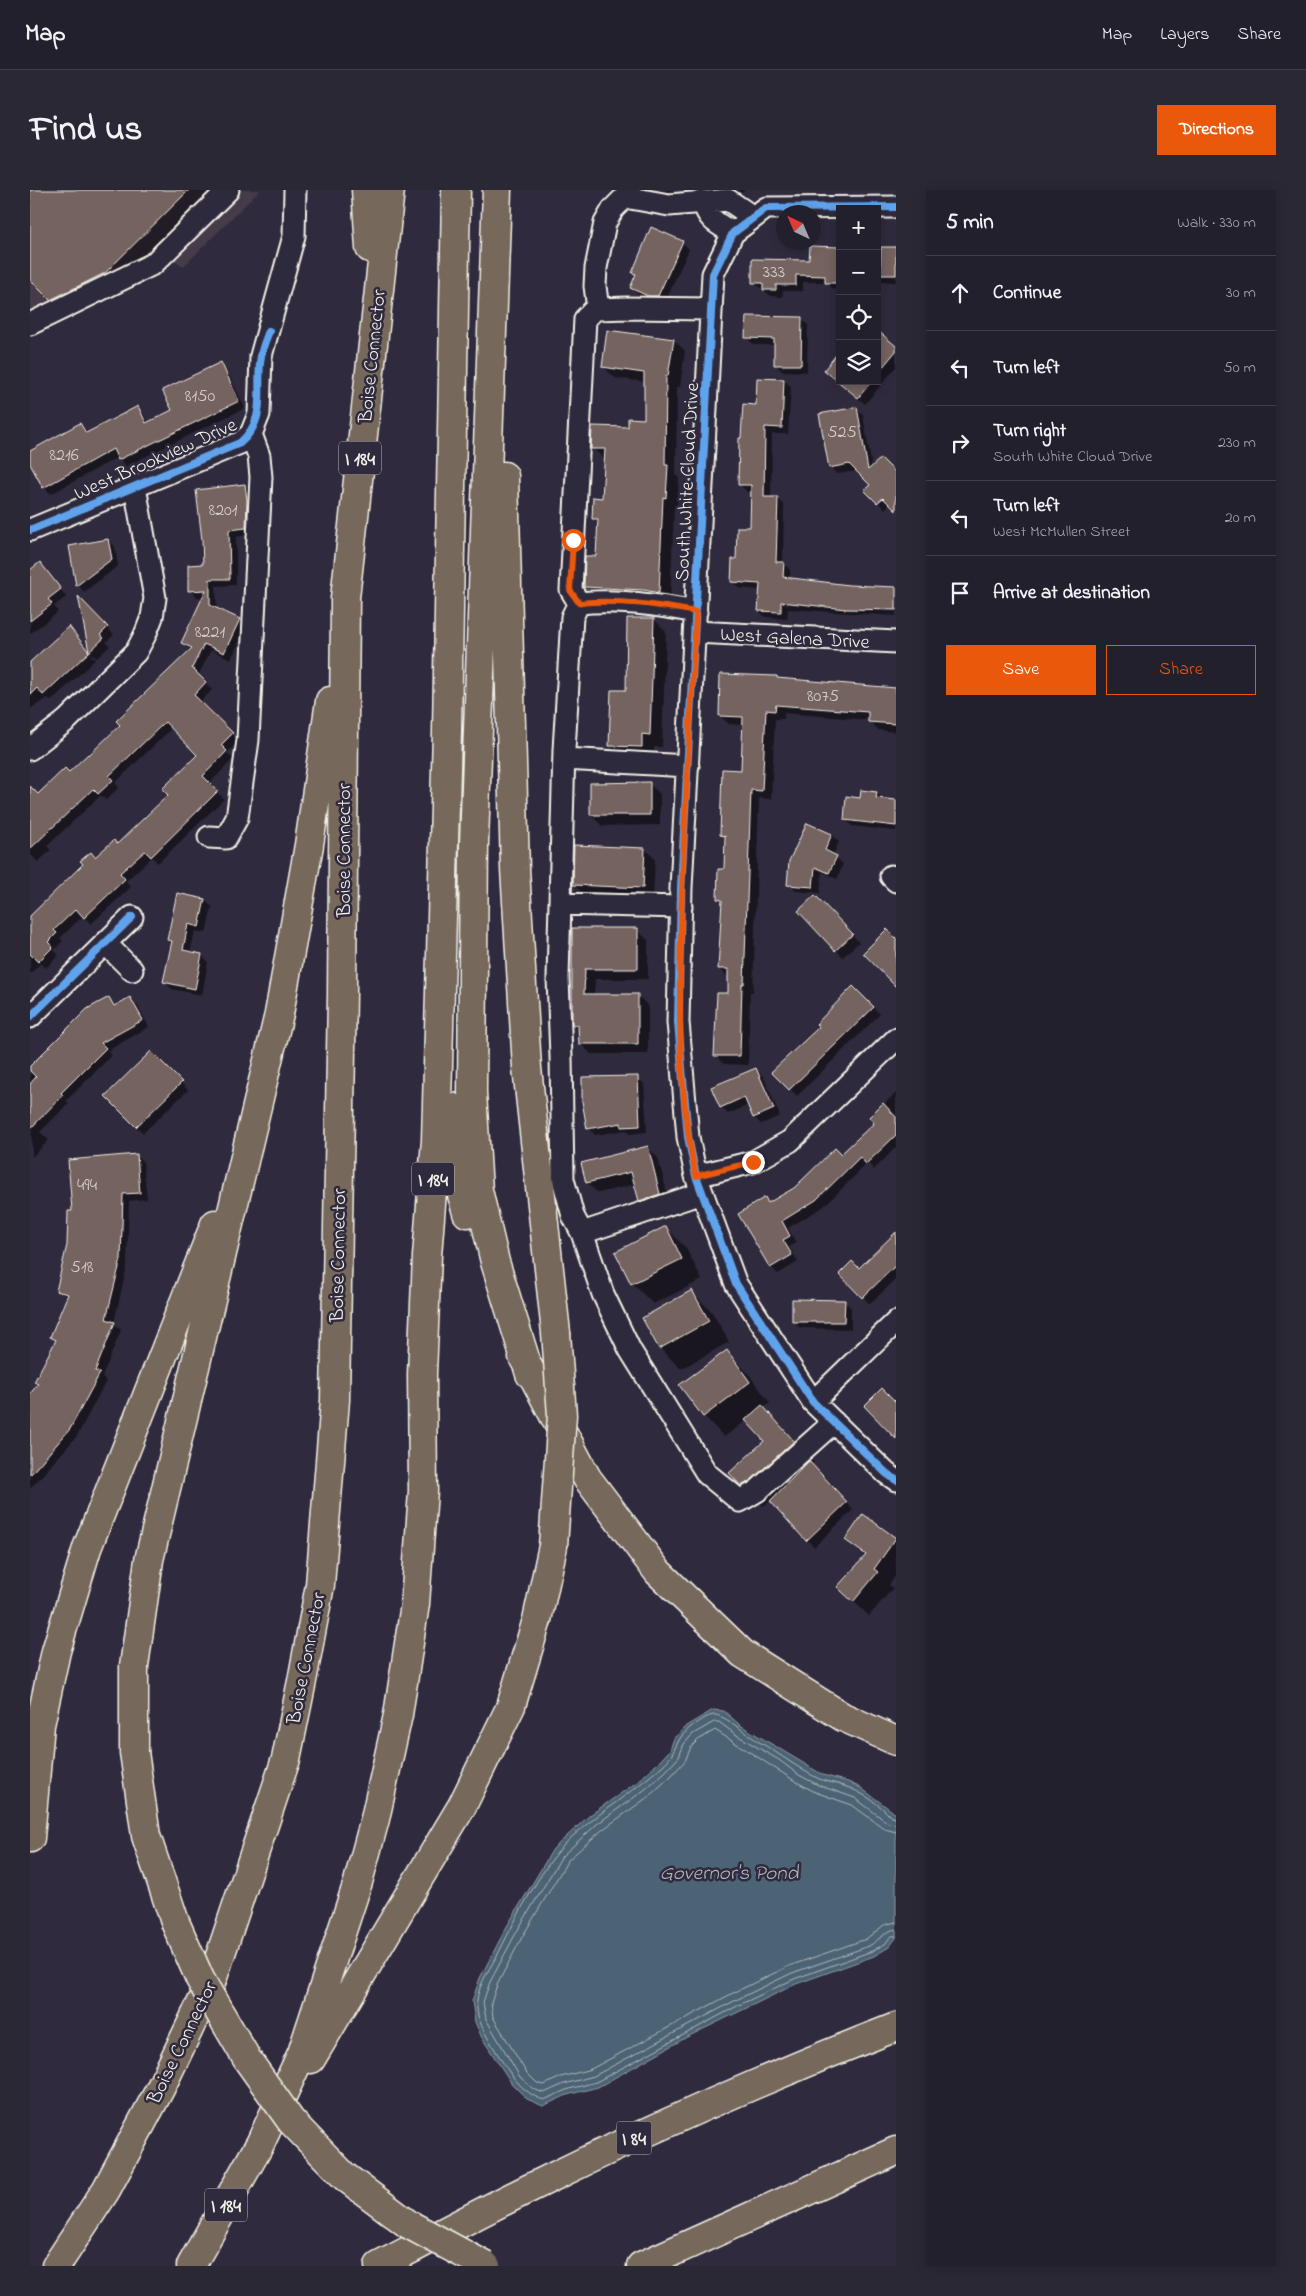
<!DOCTYPE html>
<meta charset="utf-8">
<style>
body{margin:0;font-family:"Indie Flower",sans-serif;background:#2b2836;color:#f1f3f6}
.controls{position:absolute;right:15px;top:15px;display:grid;overflow:hidden;border-radius:0px;box-shadow:0 2px 12px #0003}
.controls button{width:45px;height:45px;display:grid;place-items:center;padding:0;border:0;border-bottom:1px solid #403e4a;background:#23202e;color:#f1f3f6;font:25px sans-serif}
.compass{position:absolute;left:746px;top:15px;width:45px;height:45px;border-radius:50%;background:#23202e;box-shadow:0 2px 12px #0003;rotate:316deg}
.stop{position:absolute;width:15px;height:15px;margin:-11px;border:4px solid #ea580c;border-radius:50%;background:#fff}
.stop.end{background:#ea580c;border-color:#fff;box-shadow:0 1px 5px #0008}
.list{margin:0;padding:0;list-style:none}
h2{display:flex;justify-content:space-between;align-items:center;height:65px;margin:0;padding:0 20px;font-size:21px}
h2 small{font-size:16px;font-weight:400;color:#a3a3aa}
.list li{display:grid;grid-template-columns:32px 1fr auto;gap:15px;align-items:center;box-sizing:border-box;height:75px;padding:0 20px;border-top:1px solid #403e4a}
.list b{display:block;font-size:19px;white-space:nowrap}
.list p{margin:0;font-size:16px;white-space:nowrap;color:#a3a3aa}
.list em{font-size:16px;font-style:normal;color:#a3a3aa}
.actions{display:flex;gap:10px;padding:15px 20px}
.actions a{flex:1;padding:11px 0;border:1px solid #ea580c;border-radius:0px;text-align:center;font-size:18px;color:#ea580c}
.actions .main{background:#ea580c;color:#fff}
.icon{flex:none;width:28px;height:28px;fill:none;stroke:currentColor;stroke-width:2;stroke-linecap:round;stroke-linejoin:round}
.map{position:relative;flex:none;width:866px;height:2076px;overflow:hidden;border-radius:0px}
header{display:flex;align-items:center;gap:30px;box-sizing:border-box;height:70px;padding:0 25px;background:#23202e;border-bottom:1px solid #403e4a}
header strong{font-size:24px}
nav{display:flex;gap:28px;margin-inline-start:auto;font-size:18px}
.intro{display:flex;align-items:center;justify-content:space-between;box-sizing:border-box;height:120px;padding:0 30px}
h1{margin:0;font-size:35px}
.button{padding:12px 22px;border-radius:0px;background:#ea580c;color:#fff;font-size:18px;font-weight:700}
main{display:flex;gap:30px;padding:0 30px}
aside{flex:1;background:#23202e;border-radius:0px;box-shadow:0 2px 12px #0003}
.map>svg:first-child{display:block}
.built{fill:#443b48}
.water{fill:#4b6375;stroke:#8f9ca3}
.shadow{fill:#0007}
.lines{fill:none;stroke-linecap:round;stroke-linejoin:round}
.shore{stroke:#b0b8ba;stroke-width:1}
.building{fill:#746361;stroke:#f4f1e8}
.minor-casing{stroke:#f4f1e8;stroke-width:25}
.highway-casing{stroke:#f4f1e8;stroke-width:31}
.minor{stroke:#2f2a3d;stroke-width:21}
.highway{stroke:#76695c;stroke-width:28}
.highway-bridge-casing{stroke:#f4f1e8;stroke-width:31;stroke-linecap:butt}
.highway-bridge{stroke:#76695c;stroke-width:28}
.cycleway-casing{stroke:#2f2a3d;stroke-width:11}
.cycleway{stroke:#60a3ed;stroke-width:8}
.route{stroke:#ea580c;stroke-width:6}
.labels{text-anchor:middle;stroke-width:5;stroke-linejoin:round;paint-order:stroke}
.number-label{font-size:18px;fill:#d4cec6}
.shield{fill:#2f2a3d;stroke:#b9b5b5;stroke-width:1}
.shield-label{font-size:19px;font-weight:bold;fill:#f4f1e8}
.street-label{font-size:20px;fill:#f4f1e8;stroke:#2f2a3d}
.water-label{font-size:21px;font-style:italic;fill:#b0b8ba;stroke:#2f2a3d}
</style>
<header>
<strong>Map</strong>
<nav><a>Map</a><a>Layers</a><a>Share</a></nav>
</header>
<div class="intro"><h1>Find us</h1><a class="button">Directions</a></div>
<main>
<div class="map">
<svg width="866" height="2076" viewBox="0 0 866 2076">
<rect width="100%" height="100%" fill="#2f2a3d"/>
<filter id="ink" filterUnits="userSpaceOnUse"><feTurbulence type="fractalNoise" baseFrequency=".02" numOctaves="2"/><feDisplacementMap in="SourceGraphic" scale="10" xChannelSelector="R" yChannelSelector="G"/><feConvolveMatrix kernelMatrix="1 2 1 2 8 2 1 2 1" color-interpolation-filters="sRGB"/></filter>
<g filter="url(#ink)">
<path class="built" d="M0,0H230L153,77L141,67L123,86L0,146Z"/>
<path class="water" d="M683,1520L694,1521L710,1535L793,1585L818,1592L831,1598L862,1621L866,1626V1748L859,1757L844,1766L766,1794L657,1847L568,1897L537,1905L513,1916L497,1909L482,1894L452,1848L445,1832L442,1811L450,1788L476,1738L523,1659L560,1625L607,1592L628,1573L640,1560L644,1548L656,1536Z"/>
<path class="shadow" d="M0,0H180L86,94L32,120L0,88Z
M624,0H644L629,5Z
M665,0H714L715,1L702,6L673,8Z
M652,52L659,59L635,112H626L609,105L602,98L607,86L603,83Z
M810,57V100L803,99L796,92H773V101H753L752,107L741,106L723,92Z
M847,58H866V92L847,91Z
M771,128L778,135L777,182L752,181L745,174V155H724L717,148Z
M847,142L866,157V177L835,214L802,187L810,191H847Z
M644,150L655,161L650,197H647L646,286L649,288L647,319L644,318L640,414L567,409L556,397V367H567L569,334L563,328L573,309L576,270L562,258L615,230V192L585,188L573,176Z
M190,174L197,181L215,218L96,276L88,267L21,304L14,297L0,272V262L50,234L58,243L108,217L119,233L143,221Z
M754,190L761,197L758,244H742L741,308H747L754,315L753,373L760,380V389L819,397L866,399V426L758,419L757,429L736,427L729,421L731,400L709,398L702,391L707,371L721,338L722,302H717L710,295L727,216Z
M826,218L833,225L842,277L866,285V320L860,314L855,319L836,300L841,295L827,281L807,284L800,277Z
M215,295L222,302V344L206,347V395L186,396L187,419L209,430L216,437L201,469L181,460L168,486L182,500L170,512L209,551L197,563L203,569L179,594L194,609L128,673L122,667L96,691L101,697L61,734L53,726L30,748L33,751L24,760L29,765L16,778L11,773L0,784V726L55,674L88,655L139,605L168,566L142,538L85,593L89,597L76,610L71,605L17,656L21,660L8,672L0,664V602L8,606L39,584L92,536L161,461L153,453L174,407H167L160,400Z
M78,350L85,357L88,376L54,402L48,395L40,357Z
M17,381L36,407L24,416L28,422L0,444V382Z
M50,409L84,445L76,452L80,456L67,468L61,464Z
M624,429L636,442L632,557H624V570L593,569L580,556L597,502Z
M39,438L65,470L21,511L18,508L0,519V474Z
M748,490L866,499V542L848,540L839,530L754,523V529H745L741,609L729,608L723,802H720L718,875L694,874L685,865L699,804V788L689,779L693,713L688,709L695,681L697,650L691,645L712,581L714,535L699,534L690,526Z
M619,594L630,604V635L572,636L561,625Z
M847,603L853,610L866,611V641L822,636L815,629L831,609Z
M777,634L802,645L809,652L803,665L813,674L807,689L792,682L790,703L766,701L759,694Z
M615,659L625,669L623,708L555,705L544,695Z
M785,707L829,752L813,767L770,721Z
M175,710L182,717L176,743L165,741L160,763L171,765L178,772L172,805L142,799L135,792L142,754L138,750Z
M543,739L607,740L618,750V789H565L564,805H607L618,816V864H561L550,853V841L544,835Z
M823,798L850,824L767,906L743,882L790,837Z
M100,808L107,815L119,837L77,861L82,865L36,911L39,913L10,942L19,950L2,967L0,877L79,809L86,816Z
M121,863L158,900L113,943L77,907Z
M726,879L733,886L750,926L731,934L724,927L719,915L698,924L691,917Z
M607,887L614,894L617,942L599,944L596,940L565,945L558,938Z
M866,903V957L844,980L838,973L793,1017L758,1038L766,1053L759,1057L768,1072L748,1084L741,1077L709,1024L735,1009L740,1014L811,966L845,933L840,927Z
M617,957L628,968L640,1014L620,1021L610,1010L606,994L568,1003L557,993L552,974Z
M106,965L113,972L117,1009L99,1011L97,1076L84,1133L91,1140L72,1187L76,1191L47,1246L0,1299V1205L9,1195L5,1192L26,1152L22,1147L38,1108L28,1101L44,1022Z
M636,1038L656,1058L672,1090L623,1114L602,1093Z
M866,1044V1089L840,1114L810,1084L829,1080Z
M662,1102L682,1122L699,1152L651,1179L630,1158L614,1128Z
M814,1111L821,1118V1139L770,1138L763,1131Z
M696,1162L717,1182L740,1213L733,1218L784,1272L781,1275L823,1320L784,1357L741,1311L733,1316L701,1283L736,1251L717,1230L694,1247L674,1226Z
M833,1326L866,1349V1385L859,1395L863,1398L839,1426L809,1397L835,1367L817,1350Z"/>
<g class="lines">
<path class="shore" d="M866,1628L861,1627C850,1614 830,1601 814,1596C806,1593 797,1592 789,1589C769,1579 751,1565 731,1553C721,1548 693,1523 683,1525C672,1527 653,1541 648,1552C642,1564 642,1567 632,1576C603,1602 571,1621 543,1646C513,1673 488,1725 470,1760C462,1776 448,1794 447,1811C445,1830 458,1848 467,1863C479,1882 491,1903 514,1910L536,1900L566,1892L709,1815L764,1789L842,1761L855,1754L861,1746H866
M866,1634L858,1633L825,1608L788,1595L769,1585L749,1570L705,1544L689,1532H684L663,1544L654,1554L649,1567L635,1582L613,1601L567,1634L532,1666L486,1743L460,1792L453,1812L456,1829L490,1887L503,1899L514,1903L534,1894L564,1886L706,1810L762,1783L839,1756C848,1751 856,1740 866,1739
M866,1642L855,1639L822,1615L785,1602L765,1591L685,1540L668,1550L661,1557L655,1571L640,1587L618,1607L572,1640L538,1670L492,1747L467,1795L461,1813L463,1827L496,1882L507,1893L514,1895L531,1887L561,1879L703,1803L759,1776L836,1749L854,1735L866,1732"/>
</g>
<path class="building" d="M0,0H159L75,83L20,110L0,90Z
M621,37L653,51L628,106H618L600,98L606,84L602,83Z
M780,56L810,57V93H795V86L766,85V95H746V100H733V93H722V69L779,70Z
M851,57H866V85H850Z
M716,126L772,127L771,175H744V149L715,148Z
M577,140L644,149L638,186H636L635,275H638L636,308L633,307L629,403L614,400L554,397L555,366H566L568,329H562L563,307L572,308L575,259H561L562,236L598,237V228L614,229V183L572,177Z
M847,140L866,156V161L847,184Z
M810,160V191H842L828,208L794,180Z
M191,172L209,211L88,270L83,259L13,298L0,274V261L50,233L56,243L108,216L116,233L142,220L132,200Z
M727,188L754,189L752,238L735,237L734,307H748L746,372H754L753,387L819,395L866,397V420L816,419L751,412V422L728,421L730,394L701,392L702,369H706L707,337H720L721,295H708L709,248H711L713,214L726,215Z
M827,217L838,280L851,268L866,283V321L853,308L847,313L834,300L840,295L819,274L799,278L789,224Z
M215,294L217,310L216,338L199,340L200,389H180V415L210,429L194,463L174,454L162,478L176,492L164,505L203,543L191,555L197,561L173,586L188,601L121,667L115,661L90,683L95,689L54,728L46,719L24,740L27,743L18,752L23,757L8,772L0,764V726L53,674L50,671L61,662L65,667L84,650L87,654L138,605L132,599L167,565L135,532L79,586L83,590L68,604L63,599L0,659V596L8,604L35,578L39,582L58,564L59,565L90,535L86,531L162,458L151,453L176,400L158,401V375L173,374L172,350L166,300Z
M78,349L82,369L46,396L39,356Z
M10,372L31,399L18,409L22,414L0,431V380Z
M48,406L78,437L70,445L74,448L59,462Z
M597,428H624L620,545L612,544V557L579,556L581,500H596Z
M39,436L59,462L13,505L7,498L0,505V472Z
M690,484L747,486V488L866,498V534L838,532V522L746,515L745,521L736,520L732,601L721,600L714,794H712L710,866H684L687,803H698V779H688L692,710L687,709L688,679H694L695,646L690,645L692,579L711,580L713,527L689,526Z
M620,592V625H560V593Z
M831,600L847,602L846,608L866,610V636L814,630L816,606L830,608Z
M777,633L802,644L795,660L807,666L799,683L785,677L783,697L757,695L759,671Z
M544,655L615,658L613,698L543,695Z
M147,703L175,709L169,737L158,734L153,760L172,764L165,799L133,792L142,751L137,750Z
M785,705L823,744L805,761L768,721Z
M542,738H608V779H555L554,804H608V854H549L548,835H542Z
M857,739L866,748V797L833,763Z
M823,796L844,817L759,900L741,882L789,837L786,834Z
M79,807L84,816L100,807L113,830L71,853L76,858L31,903L33,905L0,939V894L6,887L0,881V876L57,819Z
M121,861L152,892L106,937L75,906Z
M726,878L744,919L723,928L714,907L690,918L681,897Z
M608,886L610,936L591,937V933L557,939L552,911V887Z
M853,913L866,927V945L836,974L830,967L786,1010L752,1031L760,1046L753,1050L762,1065L740,1078L708,1024L735,1007L738,1013L764,998L805,958L811,964L844,933L839,927Z
M618,956L630,1004L609,1011L601,982L556,993L551,973Z
M107,964L110,1003L93,1004L91,1069L76,1129L85,1132L65,1181L70,1183L40,1239L0,1285V1204L8,1194L4,1192L26,1150L20,1147L38,1104L26,1101L37,1055L38,1021H42L38,970Z
M636,1036L652,1069L601,1094L585,1062Z
M866,1042V1075L832,1108L809,1084L822,1071L829,1078Z
M662,1100L679,1131L629,1159L612,1128Z
M762,1109L815,1110L814,1132H762Z
M697,1160L720,1192L673,1227L649,1195Z
M852,1198L866,1212V1249L834,1216Z
M732,1215L764,1251L720,1291L711,1296L699,1283L734,1251L715,1230Z
M779,1271L817,1312L776,1351L740,1311Z
M833,1324L866,1348L844,1379L848,1382L823,1412L807,1397L836,1365L815,1350Z"/>
<g class="lines">
<defs>
<path id="minor" d="M673,11C678,30 686,33 703,43
M866,17L736,18L703,43L683,84L651,698L648,832L658,947L666,986L706,1094L783,1212L856,1283L866,1290
M568,119L565,96L566,78L575,33L583,19L595,7L639,15L698,10L723,27
M0,134L123,74L198,0
M0,340L210,253L221,244L229,224L231,166L264,46L265,0
M549,413L541,400L555,129L564,120L568,119L597,118L681,119
M666,422C628,415 588,409 549,413L542,427L534,560L528,788L531,867L533,989L543,1026L552,1043L573,1104L600,1160L677,1284L710,1311L727,1301L804,1232
M665,442L866,452
M0,559L37,530L106,462L115,445L122,427L125,408L105,297
M534,569L658,576
M179,647L196,648L207,628L218,550L231,287L229,266L221,244
M861,686L866,691
M530,714L651,717
M75,753L102,780
M0,827L102,727
M666,986L723,972L760,951L866,849
M552,1043L672,1003
M783,1212L866,1132"/>
<path id="highway" d="M336,0L340,58
M467,0L444,653L442,902L448,1000L465,1072L500,1184
M474,286L485,679L497,878L526,1143
M421,917L429,994L437,1023
M493,1167L557,1288L628,1382L713,1464L813,1527L866,1551
M104,1562V1476L119,1370L249,824L279,655L300,511
M0,1648L10,1535L26,1461L57,1358L185,1034
M281,1869L432,1616L481,1516L507,1430L523,1356
M26,2076L76,2000L130,1899L181,1793L256,1569L272,1491L290,1395L305,1210L312,804L315,408L360,0
M161,2076L230,1954L272,1863L328,1692L345,1629L368,1525L385,1414L393,1301L392,1184L397,1066L406,950L417,541L426,0
M349,2076C399,2050 449,2023 500,1998C619,1939 742,1885 866,1837
M611,2076L866,1961"/>
</defs>
<use href="#minor" class="minor-casing"/>
<use href="#highway" class="highway-casing"/>
<use href="#minor" class="minor"/>
<use href="#highway" class="highway"/>
<defs>
<path id="highway-bridge" d="M523,1356L532,1225L526,1143
M104,1562L116,1646L145,1732L170,1789L217,1869L261,1931L314,1986L378,2034L456,2076"/>
</defs>
<use href="#highway-bridge" class="highway-bridge-casing"/>
<use href="#highway-bridge" class="highway-bridge"/>
<defs>
<path id="cycleway" d="M866,17L736,18L703,43L683,84L651,698L648,832L658,947L666,986L706,1094L783,1212L856,1283L866,1290
M0,340L210,253C239,228 225,199 231,166C232,158 236,149 239,141
M0,827L102,727"/>
</defs>
<use href="#cycleway" class="cycleway-casing"/>
<use href="#cycleway" class="cycleway"/>
</g>
</g>
<g class="lines" filter="url(#ink)">
<path class="route" d="M543,350L540,400L549,413C588,409 628,415 666,422C661,527 653,633 651,739C649,822 648,905 666,986L723,972"/>
</g>
<g class="labels">
<g class="number-label">
<text x="744" y="87">333</text>
<text x="170" y="211">8150</text>
<text x="812" y="247">525</text>
<text x="34" y="270">8216</text>
<text x="193" y="325">8201</text>
<text x="180" y="447">8221</text>
<text x="793" y="511">8075</text>
<text x="57" y="1000">494</text>
<text x="52" y="1082">518</text>
</g>
<g class="shield">
<rect x="309" y="251.5" width="42" height="33" rx="4"/>
<rect x="382" y="972.5" width="42" height="33" rx="4"/>
<rect x="586.5" y="1931.5" width="35" height="33" rx="4"/>
<rect x="175" y="1998.5" width="42" height="33" rx="4"/>
</g>
<g class="shield-label">
<text x="330" y="275">I 184</text>
<text x="403" y="996">I 184</text>
<text x="604" y="1955">I 84</text>
<text x="196" y="2022">I 184</text>
</g>
<g class="street-label">
<text transform="translate(341 166) rotate(-84)" y="7">Boise Connector</text>
<text transform="translate(125 268) rotate(-24)" y="7">West Brookview Drive</text>
<text transform="translate(656 292) rotate(-87)" y="7">South White Cloud Drive</text>
<text transform="translate(765 447) rotate(3)" y="7">West Galena Drive</text>
<text transform="translate(313 660) rotate(-90)" y="7">Boise Connector</text>
<text transform="translate(307 1065) rotate(-89)" y="7">Boise Connector</text>
<text transform="translate(275 1468) rotate(-79)" y="7">Boise Connector</text>
<text transform="translate(151 1852) rotate(-64)" y="7">Boise Connector</text>
</g>
<g class="water-label">
<text x="699" y="1689">Governor's Pond</text>
</g>
</g>
</svg>
<div class="controls">
<button>+</button>
<button>−</button>
<button><svg class="icon" aria-label="locate" viewBox="0 0 24 24"><circle cx="12" cy="12" r="6"/><path d="M12 2v4M12 18v4M2 12h4M18 12h4"/></svg></button>
<button><svg class="icon" aria-label="layers" viewBox="0 0 24 24"><path d="M12 4l9 5-9 5-9-5zM3 14l9 5 9-5"/></svg></button>
</div>
<svg class="compass" viewBox="-18 -18 36 36"><path d="M0-13l5 13h-10z" fill="#e53935"/><path d="M0 13l5-13h-10z" fill="#a3a3aa"/></svg>
<div class="stop" style="left:543px;top:350px"></div>
<div class="stop end" style="left:723px;top:972px"></div>
</div>
<aside>
<h2>5 min<small>Walk · 330 m</small></h2>
<ul class="list">
<li><svg class="icon" aria-label="ahead" viewBox="0 0 24 24"><path d="M12 20V5M6 11l6-6 6 6"/></svg><div><b>Continue</b></div><em>30 m</em></li>
<li><svg class="icon" aria-label="left" viewBox="0 0 24 24"><path d="M17 20v-9H6M10 6l-5 5 5 5"/></svg><div><b>Turn left</b></div><em>50 m</em></li>
<li><svg class="icon" aria-label="right" viewBox="0 0 24 24"><path d="M7 20v-9h11M14 6l5 5-5 5"/></svg><div><b>Turn right</b><p>South White Cloud Drive</p></div><em>230 m</em></li>
<li><svg class="icon" aria-label="left" viewBox="0 0 24 24"><path d="M17 20v-9H6M10 6l-5 5 5 5"/></svg><div><b>Turn left</b><p>West McMullen Street</p></div><em>20 m</em></li>
<li><svg class="icon" aria-label="arrive" viewBox="0 0 24 24"><path d="M6 21V4h12l-3 4 3 4H6"/></svg><div><b>Arrive at destination</b></div></li>
</ul>
<div class="actions"><a class="main">Save</a><a>Share</a></div>
</aside>
</main>
